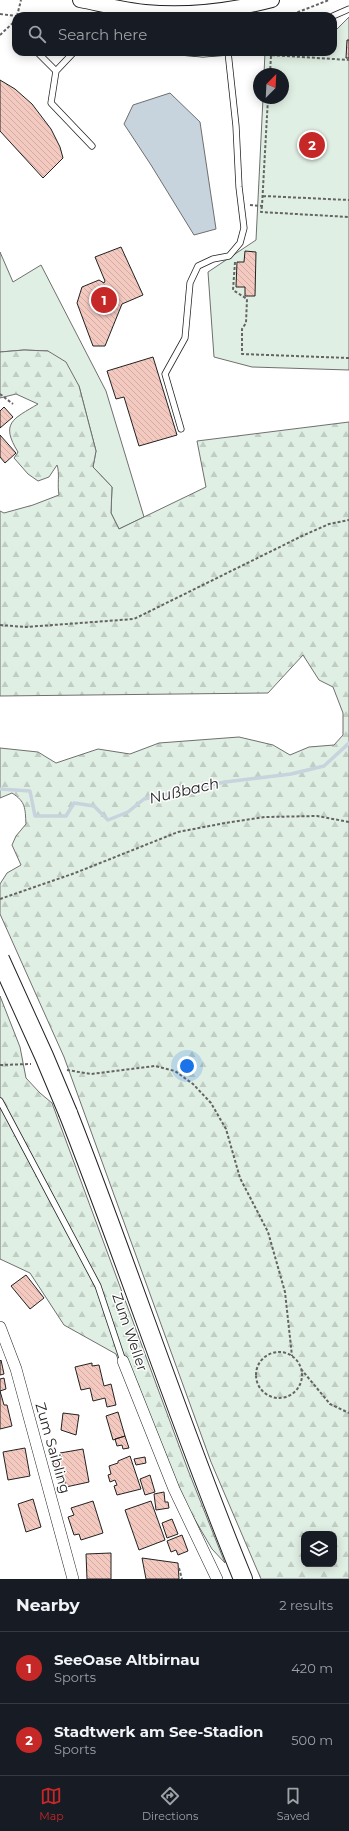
<!DOCTYPE html>
<meta charset="utf-8">
<style>
body{margin:0;font-family:Montserrat,sans-serif;background:#242831;color:#f1f3f6}
.controls{position:absolute;right:12px;bottom:12px;display:grid;overflow:hidden;border-radius:8px;box-shadow:0 2px 10px #0003}
.controls button{width:36px;height:36px;display:grid;place-items:center;padding:0;border:0;border-bottom:1px solid #363941;background:#171b24;color:#f1f3f6;font:20px sans-serif}
.compass{position:absolute;left:253px;top:68px;width:36px;height:36px;border-radius:50%;background:#171b24;box-shadow:0 2px 10px #0003;rotate:24deg}
.you{position:absolute;left:187px;top:1066px;width:14px;height:14px;margin:-10px;border:3px solid #fff;border-radius:50%;background:#1a73e8;box-shadow:0 0 0 6px #1a73e833}
.badge{display:grid;place-items:center;width:26px;height:26px;border-radius:50%;background:#c62828;color:#fff;font-size:13px;font-weight:700}
.pin{position:absolute;translate:-50% -50%;border:2px solid #fff;box-shadow:0 1px 4px #0006}
.list{margin:0;padding:0;list-style:none}
h2{display:flex;justify-content:space-between;align-items:center;height:52px;margin:0;padding:0 16px;font-size:17px}
h2 small{font-size:13px;font-weight:400;color:#9ea1a6}
.list li{display:grid;grid-template-columns:26px 1fr auto;gap:12px;align-items:center;box-sizing:border-box;height:72px;padding:0 16px;border-top:1px solid #363941}
.list b{display:block;font-size:15px;white-space:nowrap}
.list p{margin:0;font-size:13px;white-space:nowrap;color:#9ea1a6}
.list em{font-size:13px;font-style:normal;color:#9ea1a6}
.icon{flex:none;width:22px;height:22px;fill:none;stroke:currentColor;stroke-width:2;stroke-linecap:round;stroke-linejoin:round}
.map{position:relative;flex:none;width:349px;height:1579px;overflow:hidden}
.search{position:absolute;background:#171b24;box-shadow:0 2px 10px #0003;left:12px;right:12px;top:12px;height:44px;display:flex;align-items:center;gap:10px;box-sizing:border-box;padding:0 14px;border-radius:12px;color:#9ea1a6;font-size:15px}
.sheet{height:196px;background:#171b24}
nav{display:flex;justify-content:space-around;align-items:center;box-sizing:border-box;height:56px;border-top:1px solid #363941;background:#171b24;font-size:11px;color:#9ea1a6}
nav a{display:grid;justify-items:center;gap:2px}
nav .on{color:#c62828}
.map>svg:first-child{display:block}
.green{fill:#e0efe3;stroke:#6f6f6f}
.forest{fill:url(#forest-firs);stroke:#6f6f6f;fill-rule:evenodd}
.water{fill:#c7d3dd;stroke:#6f6f6f}
.lines{fill:none;stroke-linecap:round;stroke-linejoin:round}
.stream{stroke:#c7d3dd;stroke-width:3.5}
.building{fill:url(#building-back-hatch);stroke:#222}
.service-casing{stroke:#222;stroke-width:7}
.minor-casing{stroke:#222;stroke-width:12}
.tertiary-casing{stroke:#222;stroke-width:16}
.primary-casing{stroke:#222;stroke-width:20}
.path{stroke:#646464;stroke-width:2;stroke-dasharray:3 2;stroke-linecap:butt}
.service{stroke:#fff;stroke-width:5.5}
.minor{stroke:#fff;stroke-width:11}
.tertiary{stroke:#fff;stroke-width:14}
.primary{stroke:#fff;stroke-width:18}
.primary-bridge-casing{stroke:#222;stroke-width:20;stroke-linecap:butt}
.primary-bridge{stroke:#fff;stroke-width:18}
.labels{text-anchor:middle;stroke-width:3;stroke-linejoin:round;paint-order:stroke}
.street-label{font-size:14px;fill:#222;stroke:#fff}
.water-label{font-size:15px;font-style:italic;fill:#222;stroke:#fff}
</style>
<div class="map">
<svg width="349" height="1579" viewBox="0 0 349 1579">
<defs>
<pattern id="forest-firs" width="22" height="20" patternUnits="userSpaceOnUse"><rect width="22" height="20" fill="#e0efe3"/><path d="M5 1l3.5 6h-7zM16 11l3.5 6h-7z" fill="#c0cdc2"/></pattern>
<pattern id="building-back-hatch" width="6" height="6" patternUnits="userSpaceOnUse"><rect width="6" height="6" fill="#f3c9c0"/><path d="M-1 5l2 2M0 0l6 6M5-1l2 2" fill="none" stroke="#d0aca5"/></pattern>
</defs>
<rect width="100%" height="100%" fill="#fff"/>
<path class="green" d="M349,17V370L252,367L214,357L208,272L256,240L263,98H283V74H264L265,52H333V33Z
M0,252L13,282L41,265L106,391L144,517L119,529L111,513L112,487L93,467L96,451L79,386L48,351L24,350L0,352Z"/>
<path class="forest" d="M24,350L48,351L66,362L79,386L96,451L93,467L112,487L111,513L119,529L206,487L197,441L349,422V1579H261L211,1462L64,1057L0,914V884L7,873L21,865L12,845L16,836L26,824C25,808 26,802 12,793L0,798V748L38,752L56,763L98,749L130,754L159,743L239,737L273,745L290,755L309,747L334,745L343,735V713L333,687L319,680L303,655L268,693L0,696V511L4,513L33,505L59,495C57,485 60,473 57,465L49,477L38,481L28,474L14,458L18,452C0,423 13,419 38,404L16,394L0,398V352ZM304,1534H334V1564H304Z
M0,996L20,1047L26,1078L40,1093L52,1103L188,1470L225,1563L212,1549L177,1489L142,1421L116,1354L64,1325L30,1273L0,1259Z"/>
<path class="water" d="M170,93L200,122L216,229L194,235L151,165L124,124L133,105Z"/>
<g class="lines">
<path class="stream" d="M0,789L30,791L35,816H66L74,803L94,806L108,820L128,812L144,799L225,782L291,774L324,766L349,743"/>
</g>
<path class="building" d="M347,40H349V58H346Z
M0,80L15,89L32,104L51,129L60,147L63,158L43,178L0,131Z
M121,247L143,295L122,304L105,346H93L77,303L82,287L99,280L104,283L105,281L95,257Z
M245,251L256,252L255,296H245V287H236L237,262H244Z
M153,357L177,435L139,446L124,397L116,399L107,371Z
M4,407L13,417L0,428V411Z
M0,435L16,453L5,463L0,457Z
M26,1275L44,1298L30,1309L11,1286Z
M1,1360L4,1374L0,1375V1361Z
M92,1363V1366L99,1365L104,1386L111,1384L116,1405L107,1407L105,1398L93,1401L90,1388L81,1390L75,1367Z
M4,1378L6,1389L0,1391V1379Z
M0,1391L4,1405H7L12,1426L0,1429Z
M118,1412L125,1436L113,1440L106,1416Z
M63,1413L79,1415L76,1435L61,1430Z
M125,1436L129,1448L123,1449L122,1445L117,1446L115,1439Z
M25,1448L30,1476L8,1480L3,1452Z
M83,1449L89,1482L66,1487L64,1478L57,1479L54,1460L62,1459L60,1453Z
M130,1456L141,1489L117,1495L114,1486L117,1485L115,1480L110,1482L108,1475L111,1474L109,1466L118,1463V1461Z
M145,1457L146,1463L136,1465L134,1459Z
M150,1475L155,1492L145,1495L140,1479Z
M164,1492L165,1502H168L169,1508L156,1510L154,1494Z
M33,1499L41,1527L26,1532L18,1504Z
M93,1501L103,1533L81,1540L79,1534L74,1535L68,1517L74,1515L71,1508Z
M151,1501L165,1540L139,1550L125,1510Z
M172,1519L178,1534L167,1538L162,1523Z
M182,1535L188,1551L178,1555L176,1550L171,1552L167,1541Z
M111,1553V1579H87L86,1554Z
M142,1558L178,1563L179,1579H146Z"/>
<g class="lines">
<defs>
<path id="service" d="M105,16L111,8
M333,16L349,9
M37,52L56,71
M74,52L56,71L51,103L92,146
M179,52L203,54L230,52
M181,429L165,374L185,338L190,283L198,266L213,259L229,256L240,243L244,228L239,187L236,126L228,52
M0,1101L98,1286L123,1361"/>
<path id="minor" d="M0,1327L16,1369L73,1579
M123,1361L174,1489L217,1579"/>
<path id="tertiary" d="M80,0C101,4 124,10 145,12C189,16 230,11 272,0"/>
<path id="primary" d="M68,1113C129,1268 180,1426 243,1579"/>
</defs>
<use href="#service" class="service-casing"/>
<use href="#minor" class="minor-casing"/>
<use href="#tertiary" class="tertiary-casing"/>
<use href="#primary" class="primary-casing"/>
<path class="path" d="M0,14L16,16
M17,16L21,0
M288,16L329,0
M0,35L16,20
M270,74L271,55L349,60
M263,196L349,200
M250,205L262,206L268,98
M262,206L261,212L349,217
M235,262L233,290L247,299L246,323L242,329V354L349,358
M0,394L13,404
M0,625L26,627L134,619L302,536L329,524L349,520
M0,899L75,873L178,832L225,823L265,817L317,816L349,822
M0,1065L31,1064
M67,1070L91,1074L155,1066L175,1071L193,1084L211,1103L226,1129L240,1178L268,1232L285,1292L292,1356
M256 1375a23 23 0 1 1 46 0a23 23 0 1 1-46 0Z
M301,1369L330,1404L349,1413
M179,1568L182,1579"/>
<use href="#service" class="service"/>
<use href="#minor" class="minor"/>
<use href="#tertiary" class="tertiary"/>
<use href="#primary" class="primary"/>
<defs>
<path id="primary-bridge" d="M0,959L44,1056L68,1113"/>
</defs>
<use href="#primary-bridge" class="primary-bridge-casing"/>
<use href="#primary-bridge" class="primary-bridge"/>
</g>
<g class="labels">
<g class="street-label">
<text transform="translate(130 1332) rotate(71)" y="5">Zum Weller</text>
<text transform="translate(53 1448) rotate(74)" y="5">Zum Saibling</text>
</g>
<g class="water-label">
<text transform="translate(184 791) rotate(-13)" y="5">Nußbach</text>
</g>
</g>
</svg>
<div class="controls">
<button><svg class="icon" aria-label="layers" viewBox="0 0 24 24"><path d="M12 4l9 5-9 5-9-5zM3 14l9 5 9-5"/></svg></button>
</div>
<svg class="compass" viewBox="-18 -18 36 36"><path d="M0-13l5 13h-10z" fill="#e53935"/><path d="M0 13l5-13h-10z" fill="#9ea1a6"/></svg>
<div class="you"></div>
<div class="pin badge" style="left:104px;top:300px">1</div>
<div class="pin badge" style="left:312px;top:145px">2</div>
<div class="search"><svg class="icon" aria-label="search" viewBox="0 0 24 24"><circle cx="10" cy="10" r="6"/><path d="M15 15l6 6"/></svg>Search here</div>
</div>
<section class="sheet">
<h2>Nearby<small>2 results</small></h2>
<ul class="list">
<li><span class="badge">1</span><div><b>SeeOase Altbirnau</b><p>Sports</p></div><em>420 m</em></li>
<li><span class="badge">2</span><div><b>Stadtwerk am See-Stadion</b><p>Sports</p></div><em>500 m</em></li>
</ul>
</section>
<nav>
<a class="on"><svg class="icon" aria-label="map" viewBox="0 0 24 24"><path d="M3 6l6-2 6 2 6-2v14l-6 2-6-2-6 2zM9 4v14M15 6v14"/></svg>Map</a>
<a><svg class="icon" aria-label="directions" viewBox="0 0 24 24"><path d="M12 3l9 9-9 9-9-9zM9 14v-3h6M13 9l2 2-2 2"/></svg>Directions</a>
<a><svg class="icon" aria-label="saved" viewBox="0 0 24 24"><path d="M7 4h10v16l-5-4-5 4z"/></svg>Saved</a>
</nav>
